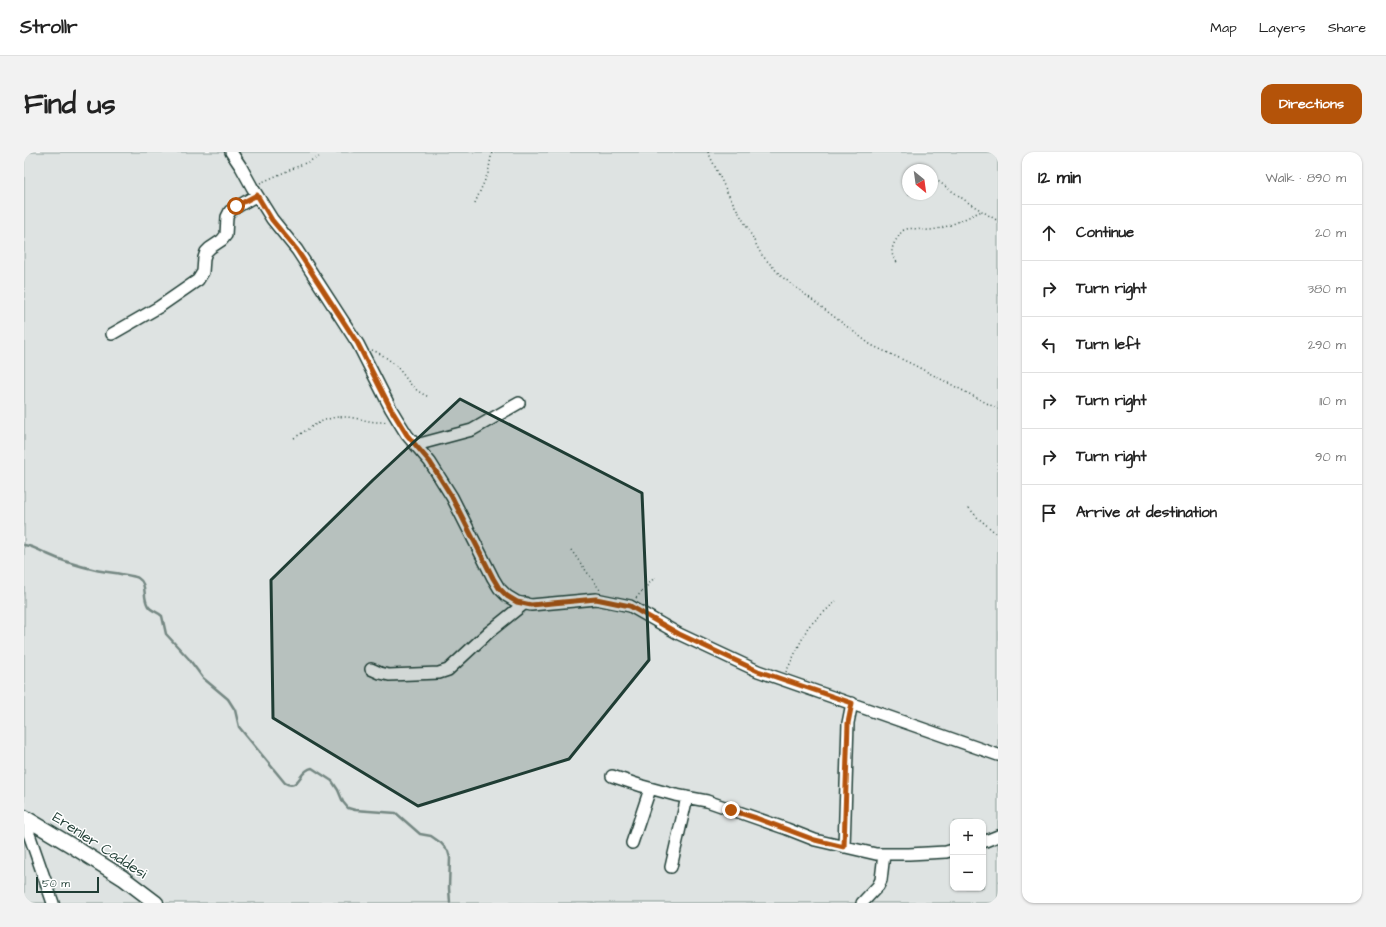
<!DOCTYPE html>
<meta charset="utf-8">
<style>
body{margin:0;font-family:"Architects Daughter",sans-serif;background:#f2f2f2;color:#222}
.controls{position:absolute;right:12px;bottom:12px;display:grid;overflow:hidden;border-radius:8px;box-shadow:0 1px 3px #0004}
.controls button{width:36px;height:36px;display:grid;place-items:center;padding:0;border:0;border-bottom:1px solid #e0e0e0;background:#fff;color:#222;font:20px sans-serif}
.compass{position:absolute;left:878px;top:12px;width:36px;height:36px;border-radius:50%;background:#fff;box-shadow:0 1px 3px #0004;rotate:151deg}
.scale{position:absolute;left:12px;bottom:10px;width:63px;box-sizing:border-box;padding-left:4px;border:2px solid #1f3d34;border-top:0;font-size:11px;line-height:14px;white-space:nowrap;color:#1f3d34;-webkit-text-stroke:3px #fff;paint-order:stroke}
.stop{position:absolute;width:12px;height:12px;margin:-9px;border:3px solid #b45309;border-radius:50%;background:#fff}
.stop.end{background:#b45309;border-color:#fff;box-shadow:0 1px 4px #0008}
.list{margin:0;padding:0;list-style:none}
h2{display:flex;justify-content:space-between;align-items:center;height:52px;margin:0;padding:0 16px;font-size:17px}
h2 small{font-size:13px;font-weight:400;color:#767676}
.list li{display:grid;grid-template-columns:26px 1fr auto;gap:12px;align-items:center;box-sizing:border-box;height:56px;padding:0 16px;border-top:1px solid #e0e0e0}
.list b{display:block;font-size:15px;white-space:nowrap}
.list em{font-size:13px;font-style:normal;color:#767676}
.icon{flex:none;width:22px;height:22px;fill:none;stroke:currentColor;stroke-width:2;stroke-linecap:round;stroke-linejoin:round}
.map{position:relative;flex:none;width:974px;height:751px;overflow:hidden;border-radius:12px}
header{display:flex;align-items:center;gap:24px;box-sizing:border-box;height:56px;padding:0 20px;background:#fff;border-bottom:1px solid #e0e0e0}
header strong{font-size:19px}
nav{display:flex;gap:22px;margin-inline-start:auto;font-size:14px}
.intro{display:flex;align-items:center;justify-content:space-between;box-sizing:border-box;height:96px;padding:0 24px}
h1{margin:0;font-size:28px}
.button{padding:10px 18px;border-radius:12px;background:#b45309;color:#fff;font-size:14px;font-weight:700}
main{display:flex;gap:24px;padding:0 24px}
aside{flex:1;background:#fff;border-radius:12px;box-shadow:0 1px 3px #0004}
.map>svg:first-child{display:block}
.green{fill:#dee3e2;stroke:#7e908b;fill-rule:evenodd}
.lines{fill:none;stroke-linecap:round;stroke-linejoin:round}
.stream{stroke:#758883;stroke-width:2.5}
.minor-casing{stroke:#1f3d34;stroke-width:14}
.major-casing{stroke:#1f3d34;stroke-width:17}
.path{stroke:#1f3d34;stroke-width:1.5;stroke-dasharray:1 3;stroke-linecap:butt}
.minor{stroke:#fff;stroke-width:11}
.major{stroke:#fff;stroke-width:14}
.route{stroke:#b45309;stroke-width:5}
.marked{fill:#1f3d34;fill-opacity:0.2;stroke:#1f3d34;stroke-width:3;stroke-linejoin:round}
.labels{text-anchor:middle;stroke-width:3;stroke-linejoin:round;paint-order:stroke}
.street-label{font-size:15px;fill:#1f3d34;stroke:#fff}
</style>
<header>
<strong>Strollr</strong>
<nav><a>Map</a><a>Layers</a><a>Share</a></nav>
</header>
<div class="intro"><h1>Find us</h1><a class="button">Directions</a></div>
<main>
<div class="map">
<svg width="974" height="751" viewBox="0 0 974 751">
<rect width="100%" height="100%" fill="#fff"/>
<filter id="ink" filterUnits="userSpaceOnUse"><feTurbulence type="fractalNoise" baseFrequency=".025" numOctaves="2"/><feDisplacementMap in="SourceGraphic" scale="8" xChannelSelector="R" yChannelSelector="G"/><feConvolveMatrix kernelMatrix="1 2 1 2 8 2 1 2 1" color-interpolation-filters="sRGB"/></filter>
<g filter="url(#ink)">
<path class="green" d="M0,0H974V751H0ZM884,18H908V42H884ZM929,670H959V736H929Z"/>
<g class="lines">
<path class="stream" d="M0,393C8,394 15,398 23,402C38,409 55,414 72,418C80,420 109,423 114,426C124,432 118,445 124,454C127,459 134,460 138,464L142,482L165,507L179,526L204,547L211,558L215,575L261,631C275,639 275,618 288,616L308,629L314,638L319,650L324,656L331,658L372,661L396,682L407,684L417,691L424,699L426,706L425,736L426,751"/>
<defs>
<path id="minor" d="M207,0L217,15L228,35L248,67L273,98L334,192L367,257L373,267L383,283L406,310L428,345L469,426L475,436L483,444L493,450L507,453L572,447L606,454L655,482L734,519L974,603
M88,182L135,155L174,128L179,120L180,106L182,100L186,96L198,88L202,83L203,65L206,59L233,43
M392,293L448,278L495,251
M347,517L356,521L365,523L415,521L424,518L465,480L501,451
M588,624L618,634L651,643L683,649L763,677L791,688L852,702H885L922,700L929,698
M5,668V682L29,751
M959,690L974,684
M608,691L626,637
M820,695L824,571L828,551
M647,715L663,645
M838,751L854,734L857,728L860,702"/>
<path id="major" d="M0,665L50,695L99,726L132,751"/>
</defs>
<use href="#minor" class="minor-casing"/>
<use href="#major" class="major-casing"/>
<path class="path" d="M684,0L704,42L723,75L737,102L757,124L847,193L888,212L974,257
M908,25L945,51L974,69
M236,31L295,5
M451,51L464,21L468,0
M873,110C866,103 867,96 872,88C875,85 876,80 880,78C888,74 897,79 905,78C923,77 941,66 958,59
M348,198C356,201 365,207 372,214C385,228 386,237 405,245
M270,286C291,273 304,261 330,266C342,268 352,272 364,269
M945,356L953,365L974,383
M547,398L576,438
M612,446L631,425
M762,520L784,475L812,449"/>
<use href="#minor" class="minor"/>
<use href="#major" class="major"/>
</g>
</g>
<g class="lines" filter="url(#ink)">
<path class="route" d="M212,54L233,43L248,68L273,98L334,192L367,257L383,283L406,310L428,345L469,426L475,436L483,444L493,450L507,453L572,447L606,454L655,482L734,519L828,551L824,571L820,695L791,688L732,666L707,658"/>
</g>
<path class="marked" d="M436,247L618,341L625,508L545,607L394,654L249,566L247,428L349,328Z"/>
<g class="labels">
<g class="street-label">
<text transform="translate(76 693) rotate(33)" y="5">Erenler Caddesi</text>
</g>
</g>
</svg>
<div class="controls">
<button>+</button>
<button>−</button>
</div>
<svg class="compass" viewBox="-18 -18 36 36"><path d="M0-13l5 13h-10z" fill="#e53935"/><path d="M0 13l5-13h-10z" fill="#767676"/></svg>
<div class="scale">50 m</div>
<div class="stop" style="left:212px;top:54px"></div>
<div class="stop end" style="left:707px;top:658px"></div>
</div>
<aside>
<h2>12 min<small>Walk · 890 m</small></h2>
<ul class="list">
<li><svg class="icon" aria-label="ahead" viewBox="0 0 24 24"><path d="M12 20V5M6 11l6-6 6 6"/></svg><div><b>Continue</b></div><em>20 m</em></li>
<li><svg class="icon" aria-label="right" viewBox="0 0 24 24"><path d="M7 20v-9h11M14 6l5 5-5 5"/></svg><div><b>Turn right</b></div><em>380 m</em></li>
<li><svg class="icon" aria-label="left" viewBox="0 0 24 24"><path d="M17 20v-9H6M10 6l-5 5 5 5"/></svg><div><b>Turn left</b></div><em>290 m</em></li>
<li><svg class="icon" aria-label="right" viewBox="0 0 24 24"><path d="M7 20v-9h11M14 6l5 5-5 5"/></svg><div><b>Turn right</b></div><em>110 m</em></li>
<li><svg class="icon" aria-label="right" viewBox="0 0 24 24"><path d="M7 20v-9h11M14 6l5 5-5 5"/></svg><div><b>Turn right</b></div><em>90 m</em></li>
<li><svg class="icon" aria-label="arrive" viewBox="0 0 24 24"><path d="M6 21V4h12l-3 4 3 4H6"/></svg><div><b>Arrive at destination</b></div></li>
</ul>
</aside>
</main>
